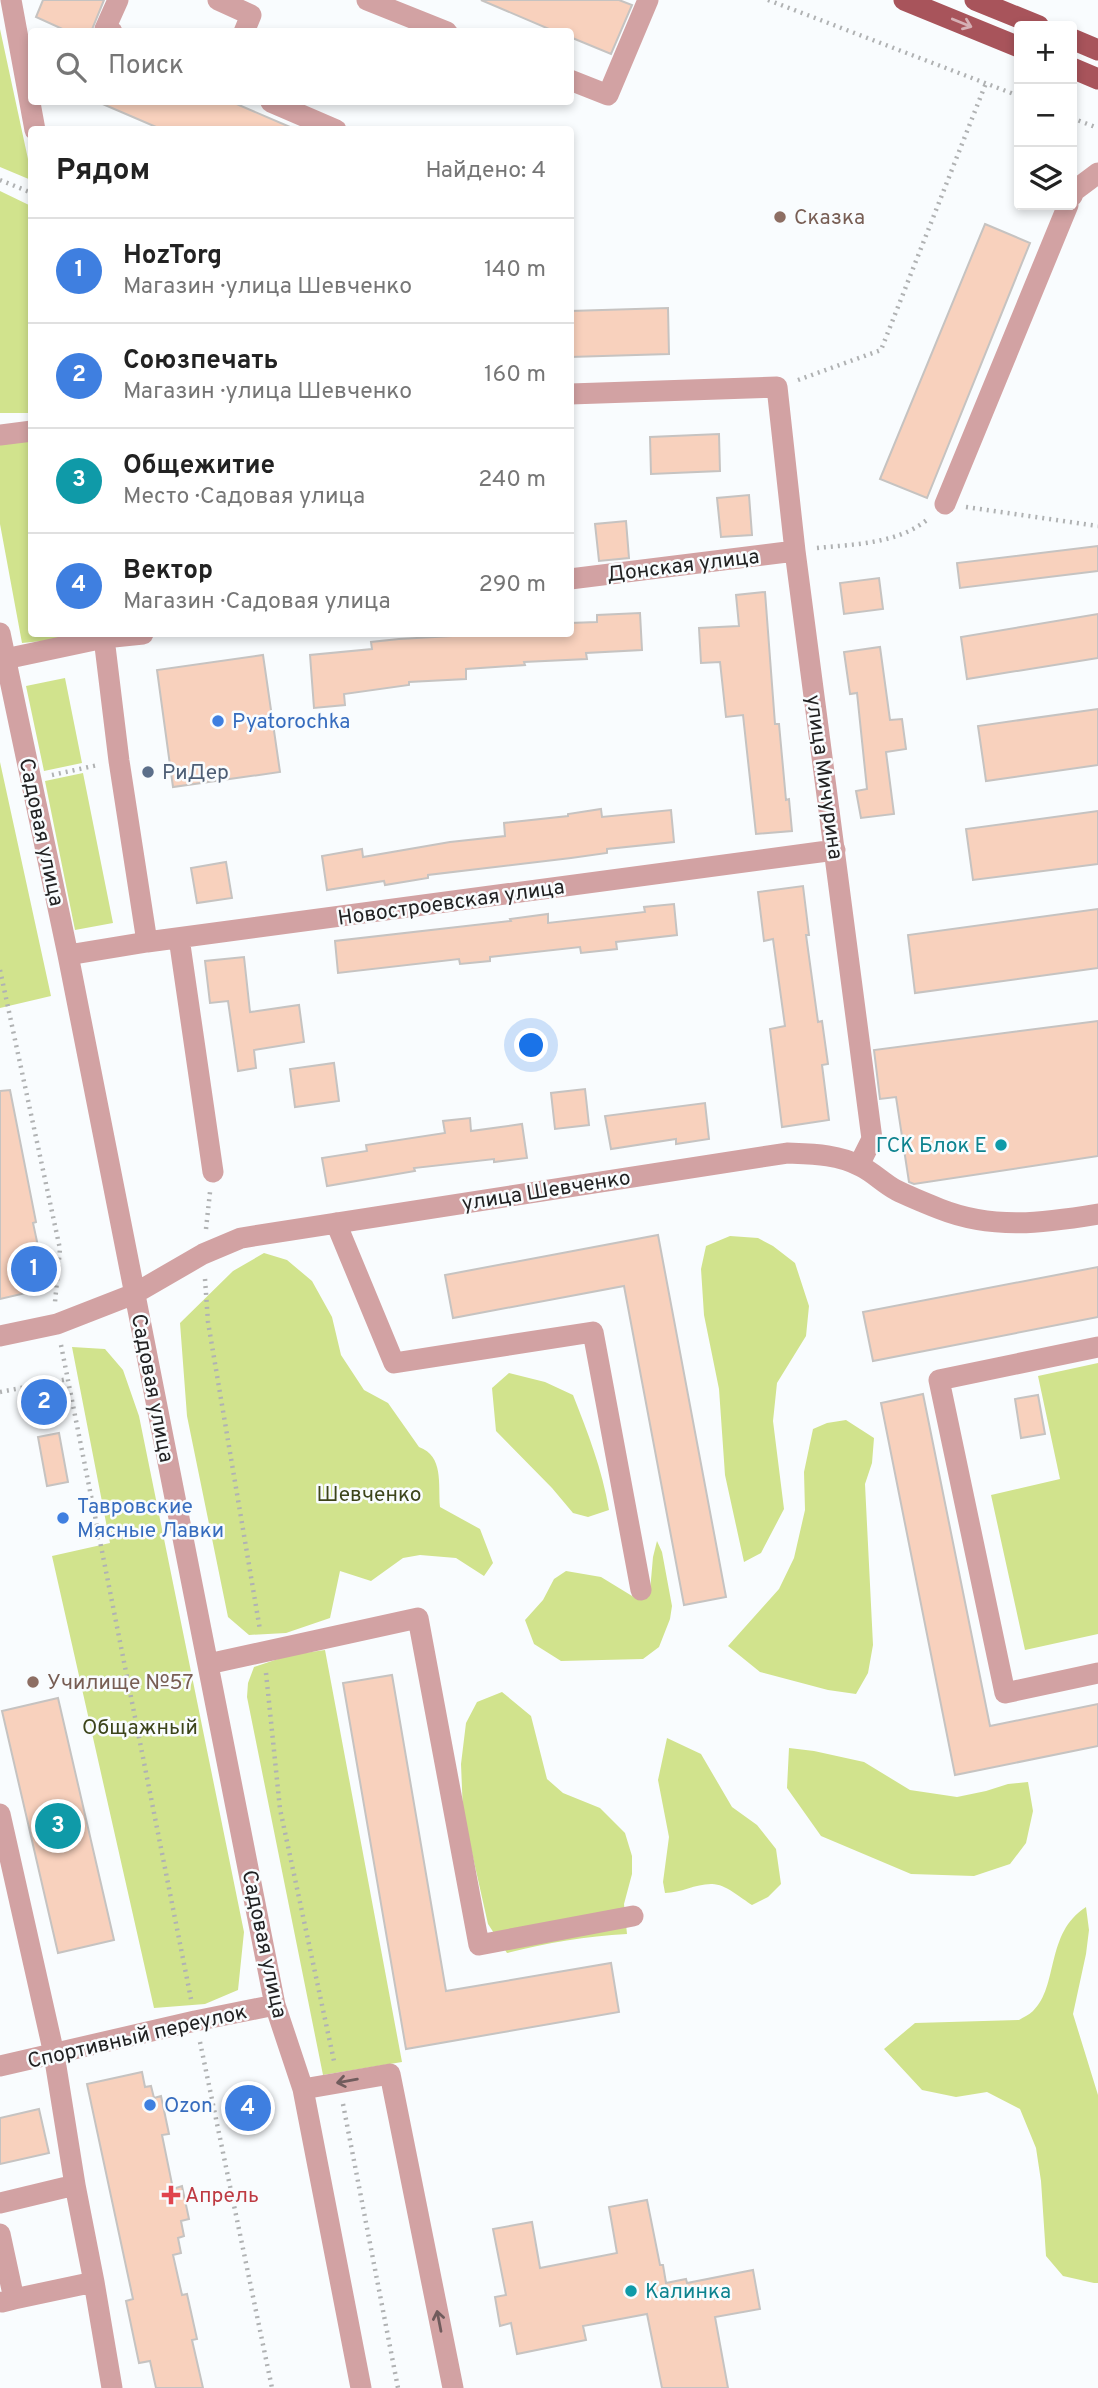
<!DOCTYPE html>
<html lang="ru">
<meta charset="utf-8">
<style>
body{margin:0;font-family:Overpass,sans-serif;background:#f2f2f2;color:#222}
.controls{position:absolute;right:21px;top:21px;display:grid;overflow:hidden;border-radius:7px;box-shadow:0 4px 10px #0003}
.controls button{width:63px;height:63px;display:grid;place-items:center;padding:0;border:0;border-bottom:2px solid #e0e0e0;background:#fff;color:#222;font:35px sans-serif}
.you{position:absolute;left:532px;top:1046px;width:24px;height:24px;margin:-18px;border:5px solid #fff;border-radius:50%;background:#1a73e8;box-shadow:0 0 0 10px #1a73e833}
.badge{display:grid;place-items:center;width:46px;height:46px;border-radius:50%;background:#1a73e8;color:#fff;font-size:23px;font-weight:700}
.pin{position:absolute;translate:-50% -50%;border:4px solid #fff;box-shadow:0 2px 7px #0006}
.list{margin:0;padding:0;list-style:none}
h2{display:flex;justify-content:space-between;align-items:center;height:91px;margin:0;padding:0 28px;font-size:30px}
h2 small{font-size:23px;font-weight:400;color:#767676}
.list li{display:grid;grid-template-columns:46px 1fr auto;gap:21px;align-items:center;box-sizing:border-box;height:105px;padding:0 28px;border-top:2px solid #e0e0e0}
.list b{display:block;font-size:26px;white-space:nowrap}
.list p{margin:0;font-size:23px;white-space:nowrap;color:#767676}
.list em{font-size:23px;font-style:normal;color:#767676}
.icon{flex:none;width:38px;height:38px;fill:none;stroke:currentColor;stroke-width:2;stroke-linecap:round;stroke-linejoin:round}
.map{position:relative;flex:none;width:1098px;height:2388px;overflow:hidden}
.search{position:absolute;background:#fff;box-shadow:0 4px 10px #0003;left:28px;top:28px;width:546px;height:77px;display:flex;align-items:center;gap:18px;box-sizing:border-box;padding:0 24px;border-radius:7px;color:#767676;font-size:26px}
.panel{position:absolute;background:#fff;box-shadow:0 4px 10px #0003;left:28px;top:126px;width:546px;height:511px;border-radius:7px}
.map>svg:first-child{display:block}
.green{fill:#d1e38d}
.building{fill:#f8d1bd;stroke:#c6c3c1;stroke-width:2}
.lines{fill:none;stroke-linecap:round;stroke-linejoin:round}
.path{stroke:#b0b2b3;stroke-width:4.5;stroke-dasharray:2 5;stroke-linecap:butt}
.minor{stroke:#d2a2a3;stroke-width:21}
.major{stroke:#a8545b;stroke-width:21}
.oneway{stroke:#d5b0b5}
.oneway2{stroke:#715c5d}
.education-dot{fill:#8d6e63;stroke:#f9fcfe;stroke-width:2.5}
.shop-dot{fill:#3f7fe0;stroke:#f9fcfe;stroke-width:2.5}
.service-dot{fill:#5c6f8a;stroke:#f9fcfe;stroke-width:2.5}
.culture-dot{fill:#0f9aa8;stroke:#f9fcfe;stroke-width:2.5}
.health-dot{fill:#e0444e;stroke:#f9fcfe;stroke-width:2.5}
.labels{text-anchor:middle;stroke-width:5;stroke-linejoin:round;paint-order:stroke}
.education-label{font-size:21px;fill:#785e54;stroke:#f9fcfe;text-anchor:start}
.street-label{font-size:21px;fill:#222223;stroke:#f9fcfe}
.shop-label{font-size:21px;fill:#366cbe;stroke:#f9fcfe;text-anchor:start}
.service-label{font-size:21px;fill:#4e5e75;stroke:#f9fcfe;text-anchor:start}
.culture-label{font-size:21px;fill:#0d838f;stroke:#f9fcfe;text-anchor:end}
.park-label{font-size:21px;fill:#3c441a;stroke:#f9fcfe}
.health-label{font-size:21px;fill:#be3a42;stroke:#f9fcfe;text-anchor:start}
</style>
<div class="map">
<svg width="1098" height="2388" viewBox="0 0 1098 2388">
<rect width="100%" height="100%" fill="#f9fcfe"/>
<path class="green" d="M0,29L31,173V180L0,167Z
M0,191L31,206V413H0Z
M31,437L32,634H92V636L22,643L0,524V439Z
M65,678L82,763L44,771L26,686Z
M0,762L51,996L0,1008Z
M83,773L113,923L75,930L45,781Z
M730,1236L758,1238L773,1246L795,1263L809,1306L806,1336L777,1383L773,1421L784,1509L761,1553L744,1562L725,1475L719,1389L704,1315L701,1269L706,1246Z
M264,1253L287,1260L312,1281L332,1317L341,1355L364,1390L388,1403L419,1447C444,1456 438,1484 440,1507L480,1529L493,1563L484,1576L456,1558L420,1555L403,1558L371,1581L340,1571L330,1618L286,1633L249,1635L228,1617L187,1416L180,1323L233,1271Z
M72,1347L105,1349L123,1370L139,1416L244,1932L238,1990L205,2004L154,2008L52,1556L110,1543Z
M1098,1363V1634L1025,1650L991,1495L1060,1479L1038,1376Z
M509,1373L545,1382L573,1395C588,1433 602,1469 609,1510L588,1517L573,1513L552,1488L496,1431L492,1388Z
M846,1420L874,1438L872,1463L865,1484L873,1645L868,1673L856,1694L828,1690L760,1672L728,1646L779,1589L794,1558L805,1510L804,1472L813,1429L827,1423Z
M657,1541L662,1552L672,1606L670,1619L659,1647L643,1659L561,1661L534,1644L525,1620L543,1600L554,1579L566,1571L601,1577L637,1599L650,1591L653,1557Z
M325,1650L402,2062L323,2075L247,1697L248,1683L254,1667L290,1655Z
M502,1692L531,1716L547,1779L563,1793L600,1808L625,1833L632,1856V1874L624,1904L627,1934C586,1936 546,1943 507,1953L488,1924L463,1813L461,1764L466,1723L477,1702Z
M667,1738L701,1754L732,1807L757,1825L776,1849L781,1884L768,1897L752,1905C741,1898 724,1883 711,1884C695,1884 681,1893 665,1893L663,1882L669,1837L658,1780Z
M789,1748L814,1751L864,1762L910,1790L957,1797L986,1791L1008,1784L1028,1782L1033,1811L1026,1843L1010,1864L974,1876L911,1874L821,1836L787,1788Z
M1086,1907L1089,1930L1086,1954L1073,2014L1098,2095V2283H1094L1063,2276L1046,2256L1041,2181L1036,2148L1020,2109L987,2092L956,2097L922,2090L884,2049L915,2023L1019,2020C1023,2017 1029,2015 1033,2011C1059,1986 1045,1933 1086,1907Z"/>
<path class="building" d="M43,0H104L91,32H69L36,17Z
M481,0H619L632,5L611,54L570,37V32H556Z
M98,102H232L297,130H163Z
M985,224L1030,243L927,498L880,479Z
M668,308L669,354L570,357V311Z
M719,434L720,471L651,474L650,437Z
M749,495L752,535L721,537L717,498Z
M626,521L629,558L599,561L595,524Z
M1098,546V571L960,588L957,563Z
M879,578L883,609L844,614L840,583Z
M765,592L775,724H779L786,800L789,799L792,831L756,834L743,715L726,717L720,662L701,663L699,628L739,626L736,595Z
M640,613L642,650L586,653L587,659L524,662L525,665L466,669V679L409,682V685L344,694L345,705L314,708L310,655L372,649L371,642L399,639L488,634H570V623L597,622V615Z
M1098,614V658L967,679L961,637Z
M880,647L890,720L902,719L906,749L886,752L894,814L861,818L856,791L867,789L857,693L850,694L844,652Z
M263,655L280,772L173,787L157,670Z
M1098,709V765L986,781L978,726Z
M601,809L602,817L671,810L674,842L607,849V853L571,858L428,875V878L385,885L384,881L327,890L322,856L362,849L363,857L450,842L505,836L504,823L568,816V814Z
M1098,811V864L973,880L966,829Z
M226,862L232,898L197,903L191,868Z
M803,886L809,935H806L818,1022L822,1021L828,1064L822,1065L829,1120L782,1127L770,1029L785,1026L773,939L764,941L758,892Z
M674,904L677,935L616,942L617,949L581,953L580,947L490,957V961L460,964L459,959L338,973L335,941L511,921L510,919L548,914V923L645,912L644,907Z
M1098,909V968L915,993L908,935Z
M244,957L250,1012L299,1005L304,1042L254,1050L256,1068L238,1071L228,1001L210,1003L205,961Z
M1098,1021V1156L914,1184L909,1182L896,1097L880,1099L874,1050Z
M334,1063L339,1101L295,1107L290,1069Z
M585,1089L589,1125L555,1129L551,1093Z
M10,1090L36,1222L33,1223L47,1288L0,1299V1091Z
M705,1103L709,1139L676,1144V1139L611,1149L605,1116Z
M470,1118L471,1131L522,1124L527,1158L494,1162V1159L414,1168L415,1171L327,1186L322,1158L367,1151L366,1145L445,1133L443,1121Z
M658,1235L726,1597L684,1605L624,1286L453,1318L445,1275Z
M1098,1267V1317L873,1361L863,1312Z
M923,1394L990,1726L1098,1704V1746L955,1775L881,1403Z
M1038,1395L1045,1434L1021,1438L1015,1399Z
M59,1433L68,1482L47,1486L38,1437Z
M392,1675L446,1991L611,1963L619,2012L406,2049L343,1683Z
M58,1698L114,1940L58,1953L2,1711Z
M142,2072L145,2087L151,2086L154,2098L161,2096L169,2134L162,2135L173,2189L182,2186L189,2219L181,2221L184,2236L178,2238L181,2253L173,2255L182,2295L187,2294L197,2339L192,2340L203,2388H156L150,2361L139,2363L126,2301L133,2299L87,2084Z
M260,2089L267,2122L236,2128L229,2095Z
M39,2109L49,2153L0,2164V2118Z
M647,2200L660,2265H663L666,2283L686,2279L687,2283L753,2270L760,2309L715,2317L728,2388H662L647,2314L583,2326L586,2340L517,2354L511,2323L500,2326L495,2297L506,2295L493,2229L532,2222L540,2268L617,2253L609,2207Z"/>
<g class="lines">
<path class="path" d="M768,0L1019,96
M1072,118L1098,128
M0,180L32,193
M798,380L881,350L986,83
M966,507L1098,526
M817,548C855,544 898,544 928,519
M52,775L98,765
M0,970L60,1249L55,1302
M206,1229L210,1192
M205,1279L208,1322L260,1630
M61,1345L191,1999
M0,1392L68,1379
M266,1673L280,1809L334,2061
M200,2042L272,2388
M343,2104L398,2388"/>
<path class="minor" d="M11,0L35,130
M218,0L251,15L244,32
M367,0L447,32
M112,32L105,29L118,0
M570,80L608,95L648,0
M271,102L336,130
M1072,196L1074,191L1098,173
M570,394L777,387L795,551L872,1139L859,1165
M0,435L32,431
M945,504L1068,205
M570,579L795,551
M0,633L68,955L275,2005L303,2089L361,2388
M104,638L119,761L147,942
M5,659L104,638L143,634
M179,938L213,1172
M68,955L147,942L835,850
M336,1223L394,1363L593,1332L641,1590
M0,1336L57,1324L134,1294L203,1254L241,1238L787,1153C812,1154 838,1154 860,1166C873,1172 883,1183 896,1190C910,1197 925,1203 940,1209C993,1230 1044,1223 1098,1214
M1098,1347L939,1380L1005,1693L1098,1673
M208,1664L418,1618L479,1945L633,1916
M0,1814L54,2054L75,2185L0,2203
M0,2066L195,2021L275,2005
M303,2089L390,2074L453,2388
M75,2185L94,2282L112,2388
M0,2234L14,2299L2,2302
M14,2299L94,2282"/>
<path class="major" d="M904,0L1019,47
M975,0L1039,26
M1072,39L1098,50
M1072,68L1098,79"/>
</g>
<defs><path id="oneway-shaft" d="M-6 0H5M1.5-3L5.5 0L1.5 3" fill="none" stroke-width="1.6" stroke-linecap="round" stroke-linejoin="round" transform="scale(1.75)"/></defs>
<use class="oneway" href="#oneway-shaft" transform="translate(962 23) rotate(22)"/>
<g class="oneway2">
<use href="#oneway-shaft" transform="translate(347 2081) rotate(170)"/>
<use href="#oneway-shaft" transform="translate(439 2321) rotate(-101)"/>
</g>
<g class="education-dot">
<circle cx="780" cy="217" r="7"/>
<circle cx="33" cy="1682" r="7"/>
</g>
<g class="shop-dot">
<circle cx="218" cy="721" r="7"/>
<circle cx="63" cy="1518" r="7"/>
<circle cx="150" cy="2105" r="7"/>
</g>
<circle class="service-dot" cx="148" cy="772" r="7"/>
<g class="culture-dot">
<circle cx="1001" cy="1145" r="7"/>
<circle cx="631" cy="2291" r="7"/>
</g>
<path class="health-dot" d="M167.5 2184.5h7v7h7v7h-7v7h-7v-7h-7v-7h7z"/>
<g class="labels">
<g class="education-label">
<text x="794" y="224">Сказка</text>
<text x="47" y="1689">Училище №57</text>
</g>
<g class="street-label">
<text transform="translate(683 565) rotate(-7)" y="7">Донская улица</text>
<text transform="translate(825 777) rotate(82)" y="7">улица Мичурина</text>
<text transform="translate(42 832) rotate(78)" y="7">Садовая улица</text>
<text transform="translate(451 902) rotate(-8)" y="7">Новостроевская улица</text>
<text transform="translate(546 1190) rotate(-9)" y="7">улица Шевченко</text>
<text transform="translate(153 1388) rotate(79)" y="7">Садовая улица</text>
<text transform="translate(265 1944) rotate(78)" y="7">Садовая улица</text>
<text transform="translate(137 2036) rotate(-13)" y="7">Спортивный переулок</text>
</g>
<g class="shop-label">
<text x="232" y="728">Pyatorochka</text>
<text x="77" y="1513">Тавровские<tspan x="77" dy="24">Мясные Лавки</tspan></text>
<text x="164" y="2112">Ozon</text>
</g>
<g class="service-label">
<text x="162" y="779">РиДер</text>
</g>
<g class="culture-label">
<text x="987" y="1152">ГСК Блок Е</text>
<text x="645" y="2298" text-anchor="start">Калинка</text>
</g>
<g class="park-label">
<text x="369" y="1501">Шевченко</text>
<text x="140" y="1734">Общажный</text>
</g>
<g class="health-label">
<text x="185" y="2202">Апрель</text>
</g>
</g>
</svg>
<div class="controls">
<button>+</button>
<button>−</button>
<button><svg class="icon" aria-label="layers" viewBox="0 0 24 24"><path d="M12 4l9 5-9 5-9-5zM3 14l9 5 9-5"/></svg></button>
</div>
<div class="you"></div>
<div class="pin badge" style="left:34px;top:1269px;background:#3f7fe0">1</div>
<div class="pin badge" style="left:44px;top:1402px;background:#3f7fe0">2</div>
<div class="pin badge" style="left:58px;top:1826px;background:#0f9aa8">3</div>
<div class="pin badge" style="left:248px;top:2108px;background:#3f7fe0">4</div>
<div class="search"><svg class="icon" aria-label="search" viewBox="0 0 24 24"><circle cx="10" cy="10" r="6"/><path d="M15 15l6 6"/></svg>Поиск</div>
<section class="panel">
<h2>Рядом<small>Найдено: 4</small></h2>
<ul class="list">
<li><span class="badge" style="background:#3f7fe0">1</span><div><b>HozTorg</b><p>Магазин · улица Шевченко</p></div><em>140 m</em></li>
<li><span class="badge" style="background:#3f7fe0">2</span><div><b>Союзпечать</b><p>Магазин · улица Шевченко</p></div><em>160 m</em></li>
<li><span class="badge" style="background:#0f9aa8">3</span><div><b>Общежитие</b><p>Место · Садовая улица</p></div><em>240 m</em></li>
<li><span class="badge" style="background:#3f7fe0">4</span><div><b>Вектор</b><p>Магазин · Садовая улица</p></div><em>290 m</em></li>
</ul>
</section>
</div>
